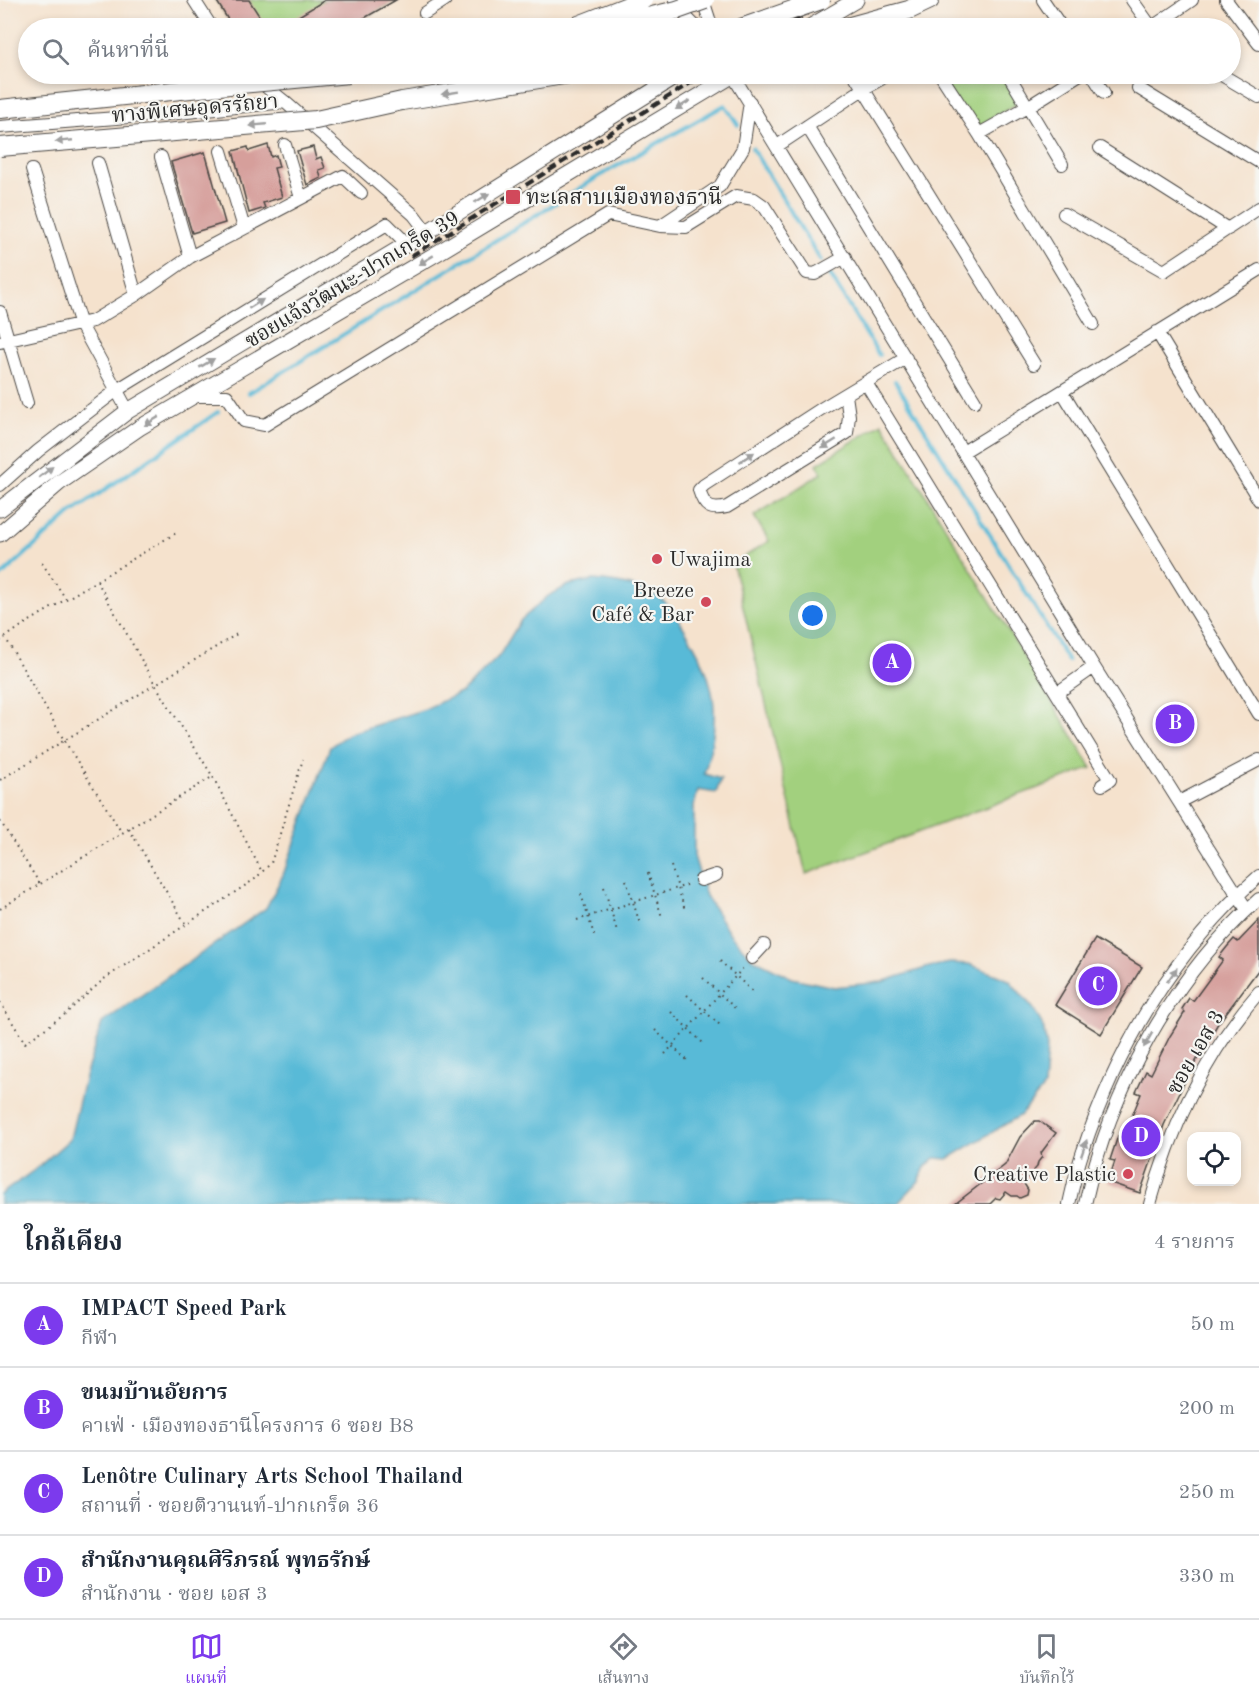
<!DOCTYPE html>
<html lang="th">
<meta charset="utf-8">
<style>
body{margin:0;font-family:"Old Standard TT","Noto Serif Thai",serif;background:#f2f2f3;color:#1f2937}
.controls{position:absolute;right:18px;bottom:18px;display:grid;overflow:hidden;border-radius:12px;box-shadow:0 3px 9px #0003}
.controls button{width:54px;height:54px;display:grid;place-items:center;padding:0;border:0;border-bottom:2px solid #e0e1e3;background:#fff;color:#1f2937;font:30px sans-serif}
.you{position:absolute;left:813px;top:616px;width:21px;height:21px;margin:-15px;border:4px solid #fff;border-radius:50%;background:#1a73e8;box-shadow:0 0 0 9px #1a73e833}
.badge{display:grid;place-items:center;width:39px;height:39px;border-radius:50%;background:#7c3aed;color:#fff;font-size:20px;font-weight:700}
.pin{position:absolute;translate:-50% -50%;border:3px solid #fff;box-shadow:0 2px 6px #0006}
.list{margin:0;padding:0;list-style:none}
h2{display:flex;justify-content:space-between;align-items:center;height:78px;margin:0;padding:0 24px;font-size:26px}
h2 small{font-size:20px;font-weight:400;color:#747a83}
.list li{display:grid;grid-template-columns:39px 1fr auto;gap:18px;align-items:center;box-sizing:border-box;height:84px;padding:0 24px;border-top:2px solid #e0e1e3}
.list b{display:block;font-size:22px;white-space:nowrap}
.list p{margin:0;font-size:20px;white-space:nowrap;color:#747a83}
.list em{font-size:20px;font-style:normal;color:#747a83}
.icon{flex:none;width:33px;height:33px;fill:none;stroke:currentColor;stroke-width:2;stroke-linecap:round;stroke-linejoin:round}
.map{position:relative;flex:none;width:1259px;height:1204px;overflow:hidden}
.search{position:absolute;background:#fff;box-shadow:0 3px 9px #0003;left:18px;right:18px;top:18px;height:66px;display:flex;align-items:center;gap:15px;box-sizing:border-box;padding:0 21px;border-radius:33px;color:#747a83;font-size:22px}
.sheet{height:414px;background:#fff}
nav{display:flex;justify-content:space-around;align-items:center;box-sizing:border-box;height:84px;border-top:2px solid #e0e1e3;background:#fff;font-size:16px;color:#747a83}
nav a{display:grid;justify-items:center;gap:3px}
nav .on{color:#7c3aed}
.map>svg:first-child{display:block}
.green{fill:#a2d07e;stroke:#667e54;stroke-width:1.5}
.water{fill:#58bad7;stroke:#427281;stroke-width:1.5}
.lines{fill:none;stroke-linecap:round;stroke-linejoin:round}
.stream{stroke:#58bad7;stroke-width:4}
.building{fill:#d69f9b}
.minor-casing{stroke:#494643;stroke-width:14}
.major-casing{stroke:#494643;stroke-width:17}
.highway-casing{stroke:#494643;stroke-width:20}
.path{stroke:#494643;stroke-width:2;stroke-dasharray:1.5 4.5;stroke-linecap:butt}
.minor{stroke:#fff;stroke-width:12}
.major{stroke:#fff;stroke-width:15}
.highway{stroke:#fff;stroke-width:18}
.rail{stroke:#2b2b2b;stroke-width:4;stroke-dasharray:9 4.5;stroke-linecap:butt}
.highway-bridge-casing{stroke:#494643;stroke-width:20;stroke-linecap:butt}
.highway-bridge{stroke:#fff;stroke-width:18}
.oneway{fill:#a0a0a0}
.poi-dot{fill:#d1495b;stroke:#f6f6f2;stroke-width:2}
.labels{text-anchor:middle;stroke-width:4.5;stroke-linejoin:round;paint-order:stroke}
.street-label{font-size:21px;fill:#2b2b2b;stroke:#f6f6f2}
.poi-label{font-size:21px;fill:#2b2b2b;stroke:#f6f6f2;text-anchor:start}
</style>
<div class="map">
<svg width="1259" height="1204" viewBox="0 0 1259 1204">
<rect width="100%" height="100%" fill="#f6f6f2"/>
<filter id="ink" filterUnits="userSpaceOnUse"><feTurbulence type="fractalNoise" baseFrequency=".0167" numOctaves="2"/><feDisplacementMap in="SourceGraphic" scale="12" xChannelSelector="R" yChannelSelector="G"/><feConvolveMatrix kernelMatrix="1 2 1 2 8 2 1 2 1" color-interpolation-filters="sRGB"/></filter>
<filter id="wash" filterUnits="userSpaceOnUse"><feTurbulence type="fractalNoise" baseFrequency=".008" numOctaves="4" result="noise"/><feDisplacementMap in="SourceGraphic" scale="24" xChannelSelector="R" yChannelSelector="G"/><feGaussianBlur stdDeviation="1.35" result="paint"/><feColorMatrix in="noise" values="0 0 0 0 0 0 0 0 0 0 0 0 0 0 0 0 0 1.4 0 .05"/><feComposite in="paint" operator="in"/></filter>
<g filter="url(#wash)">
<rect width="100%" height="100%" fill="#f5e2cd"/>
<path class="green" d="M216,0H396L347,28H267L254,25L250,28H233Z
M937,74H1001L1020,102L972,130Z
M882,423L1092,768L806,874L733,564L769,541L754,516L822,473L817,464Z"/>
<path class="water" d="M594,580C619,582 648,587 667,604C675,612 682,625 688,635C718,683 721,721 704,774L721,779L716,793L698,790L694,806V856L706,896L730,934L752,958L792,978L834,987L881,982L929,967L950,963L969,964L1009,980L1033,1008L1043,1026L1047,1047L1044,1087L1021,1115L948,1159L935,1158L925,1167L919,1181L897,1204H0V1195L37,1168L70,1139L84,1080L102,1023L266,908L283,875L330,747L348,734L425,709L462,692L499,656L521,620L548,596L569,585Z"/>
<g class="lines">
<path class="stream" d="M752,148L821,261
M829,273L879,355
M895,381L1068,661
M249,393L601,175L725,105L738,125
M0,577L71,513L218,412"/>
</g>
<g id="blocks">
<path class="building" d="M216,0H249L267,28L254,25L250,28H233Z
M325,0H396L347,28H279Z
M268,145L271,157L276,155L279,167L274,168L282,197L263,203L265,208L249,213L233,151L248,147L249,151Z
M313,147L316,159L321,157L325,168L319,170L321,178L307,185L297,151Z
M205,152L225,223L192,233L171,162Z
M1259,920V969L1217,1025L1188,1075L1164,1125L1140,1193L1108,1182L1115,1161L1110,1160L1118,1136L1123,1138L1141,1094L1136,1092L1146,1071L1151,1074L1170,1036L1185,1012L1182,1009L1189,998L1193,1001L1223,960L1219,957L1227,947L1234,939L1238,942Z
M1095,939L1142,967L1101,1034L1055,1005Z
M1035,1121H1039L1056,1133L1041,1153L1042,1157L1038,1162L1037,1167L1023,1182L1028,1190L1027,1195L1020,1198L1017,1196H1012L1006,1192L1000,1199L996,1198L990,1204H955L1005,1165L1020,1137Z"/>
</g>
</g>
<g filter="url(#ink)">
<use href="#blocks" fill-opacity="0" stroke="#494643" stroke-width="1.5"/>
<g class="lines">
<defs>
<path id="minor" d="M194,0L212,28
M676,0L688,19L697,28
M703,0L712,28
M1043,0L1062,28
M1132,0L1152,28
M1226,0L1259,44
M425,13L445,0
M1151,28L1192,0
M250,74L285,102L414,215L427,232
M732,74L1094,667L1247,910
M854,74L1034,364
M940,74L979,134L1029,106L1080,74
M1008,74L1062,164
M1092,74L1104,93
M1220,74L1259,97
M1138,88L1259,162
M807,126L975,401
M0,127L168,114L285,102
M979,134L1093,324
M285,145L301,198
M777,146L863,89L890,74
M1100,148L1228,229
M221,151L244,228
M161,157L190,257
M98,163L136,295
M32,170L81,325L128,411
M1064,214L1164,271L1259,208
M660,226L686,227L736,196L754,199L764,206L807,273L815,274L845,257
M0,312L27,403
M1157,332L1259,500
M0,342L93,321L136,295L190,257L343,176L361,193
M866,383L1110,780L1102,785
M1062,391L1259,714
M846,395L849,416L847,433L727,507C710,511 704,507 699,490L704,485L821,409L906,358
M195,396H227L244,421L265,425L608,215L660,226L720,186L743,148L750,102
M963,452L1259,270
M0,485L38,451L117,390L387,224L407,244
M1057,693L1094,667
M1179,802L1259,760
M701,880L716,875
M752,958L764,945
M1069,1204C1073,1186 1077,1168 1083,1151C1117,1047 1176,948 1259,876
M1085,1204C1110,1091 1172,977 1259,899
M1150,1204C1171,1127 1207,1052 1259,992"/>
<path id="major" d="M808,28L856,0
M0,509L128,411L427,232L680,74
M0,534L59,483L139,428L439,252L735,74"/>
<path id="highway" d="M843,28L909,10L930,0
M0,109L219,86"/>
</defs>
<use href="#minor" class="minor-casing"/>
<use href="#major" class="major-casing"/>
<use href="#highway" class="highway-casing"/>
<path class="path" d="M42,563L66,599
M97,581L155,684L213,777L262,872
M5,637L64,740L122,833
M0,641L23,625L176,533
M0,780L237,634
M0,821L40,884
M129,829L185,923
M671,866L685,910
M648,873L662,917
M626,880L640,924
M604,887L617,931
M581,894L595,938
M0,909L212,777
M577,920L690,884
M720,961L753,992
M703,978L737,1010
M687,995L721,1026
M0,1002L25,1043L64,1015L104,979L255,879L271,863L303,759
M671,1012L704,1044
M655,1030L688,1061
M665,1054L744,967"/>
<use href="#minor" class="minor"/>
<use href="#major" class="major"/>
<use href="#highway" class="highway"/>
<path class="rail" d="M782,28L830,0
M411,256L705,74"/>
<defs>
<path id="highway-bridge" d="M571,28L643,0
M602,28L677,10L705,0
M741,28L821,0
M219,86L349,74
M0,147L316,120L402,101L570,74"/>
</defs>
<use href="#highway-bridge" class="highway-bridge-casing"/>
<use href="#highway-bridge" class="highway-bridge"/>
</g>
<defs><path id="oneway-solid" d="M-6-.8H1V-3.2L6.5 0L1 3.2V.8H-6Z" transform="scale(1.5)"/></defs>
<g class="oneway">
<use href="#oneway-solid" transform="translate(450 93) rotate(171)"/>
<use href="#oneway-solid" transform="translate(683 105) rotate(149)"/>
<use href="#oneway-solid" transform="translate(258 125) rotate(175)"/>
<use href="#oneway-solid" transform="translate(64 141) rotate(175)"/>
<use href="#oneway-solid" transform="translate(482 198) rotate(-32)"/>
<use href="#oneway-solid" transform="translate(426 260) rotate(149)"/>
<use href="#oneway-solid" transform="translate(256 304) rotate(-32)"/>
<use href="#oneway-solid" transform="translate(207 363) rotate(-31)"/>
<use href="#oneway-solid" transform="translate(152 421) rotate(149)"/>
<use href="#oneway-solid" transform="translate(829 444) rotate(148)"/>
<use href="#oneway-solid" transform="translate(747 457) rotate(-33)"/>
<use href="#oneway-solid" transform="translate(46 472) rotate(-38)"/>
<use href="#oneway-solid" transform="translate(1172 975) rotate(-55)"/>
<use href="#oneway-solid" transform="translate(1148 1040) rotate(120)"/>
<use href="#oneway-solid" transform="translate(1084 1148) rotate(-71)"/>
</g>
</g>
<g class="poi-dot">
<rect x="505" y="189" width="16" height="16" rx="3"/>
<circle cx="657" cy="559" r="6"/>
<circle cx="706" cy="602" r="6"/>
<circle cx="1128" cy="1174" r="6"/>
</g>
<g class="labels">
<g class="street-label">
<text transform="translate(195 108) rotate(-5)" y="7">ทางพิเศษอุดรรัถยา</text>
<text transform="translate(352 279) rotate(-31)" y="7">ซอยแจ้งวัฒนะ-ปากเกร็ด 39</text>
<text transform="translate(1195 1052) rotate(-60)" y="7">ซอย เอส 3</text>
</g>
<g class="poi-label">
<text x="526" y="204">ทะเลสาบเมืองทองธานี</text>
<text x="669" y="566">Uwajima</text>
<text x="694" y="597" text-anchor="end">Breeze<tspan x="694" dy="24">Café &amp; Bar</tspan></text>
<text x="1116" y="1181" text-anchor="end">Creative Plastic</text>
</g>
</g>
</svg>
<div class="controls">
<button><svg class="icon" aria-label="locate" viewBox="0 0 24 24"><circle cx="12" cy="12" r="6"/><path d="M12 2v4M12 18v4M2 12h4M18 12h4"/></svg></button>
</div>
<div class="you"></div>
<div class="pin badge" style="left:892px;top:663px">A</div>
<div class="pin badge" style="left:1175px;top:724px">B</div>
<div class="pin badge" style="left:1098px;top:986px">C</div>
<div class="pin badge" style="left:1141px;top:1137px">D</div>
<div class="search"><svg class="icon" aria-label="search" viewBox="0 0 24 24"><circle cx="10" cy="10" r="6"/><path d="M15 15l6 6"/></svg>ค้นหาที่นี่</div>
</div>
<section class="sheet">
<h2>ใกล้เคียง<small>4 รายการ</small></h2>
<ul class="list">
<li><span class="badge">A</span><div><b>IMPACT Speed Park</b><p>กีฬา</p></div><em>50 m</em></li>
<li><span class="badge">B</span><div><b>ขนมบ้านอัยการ</b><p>คาเฟ่ · เมืองทองธานีโครงการ 6 ซอย B8</p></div><em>200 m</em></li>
<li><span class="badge">C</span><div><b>Lenôtre Culinary Arts School Thailand</b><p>สถานที่ · ซอยติวานนท์-ปากเกร็ด 36</p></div><em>250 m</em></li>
<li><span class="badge">D</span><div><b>สำนักงานคุณศิริภรณ์ พุทธรักษ์</b><p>สำนักงาน · ซอย เอส 3</p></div><em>330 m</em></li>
</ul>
</section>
<nav>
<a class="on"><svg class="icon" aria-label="map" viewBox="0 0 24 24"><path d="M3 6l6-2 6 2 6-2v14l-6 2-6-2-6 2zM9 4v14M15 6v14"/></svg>แผนที่</a>
<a><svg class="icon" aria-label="directions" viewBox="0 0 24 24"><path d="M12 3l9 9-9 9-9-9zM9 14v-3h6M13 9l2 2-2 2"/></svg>เส้นทาง</a>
<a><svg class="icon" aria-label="saved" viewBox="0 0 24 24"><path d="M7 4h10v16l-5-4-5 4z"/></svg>บันทึกไว้</a>
</nav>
